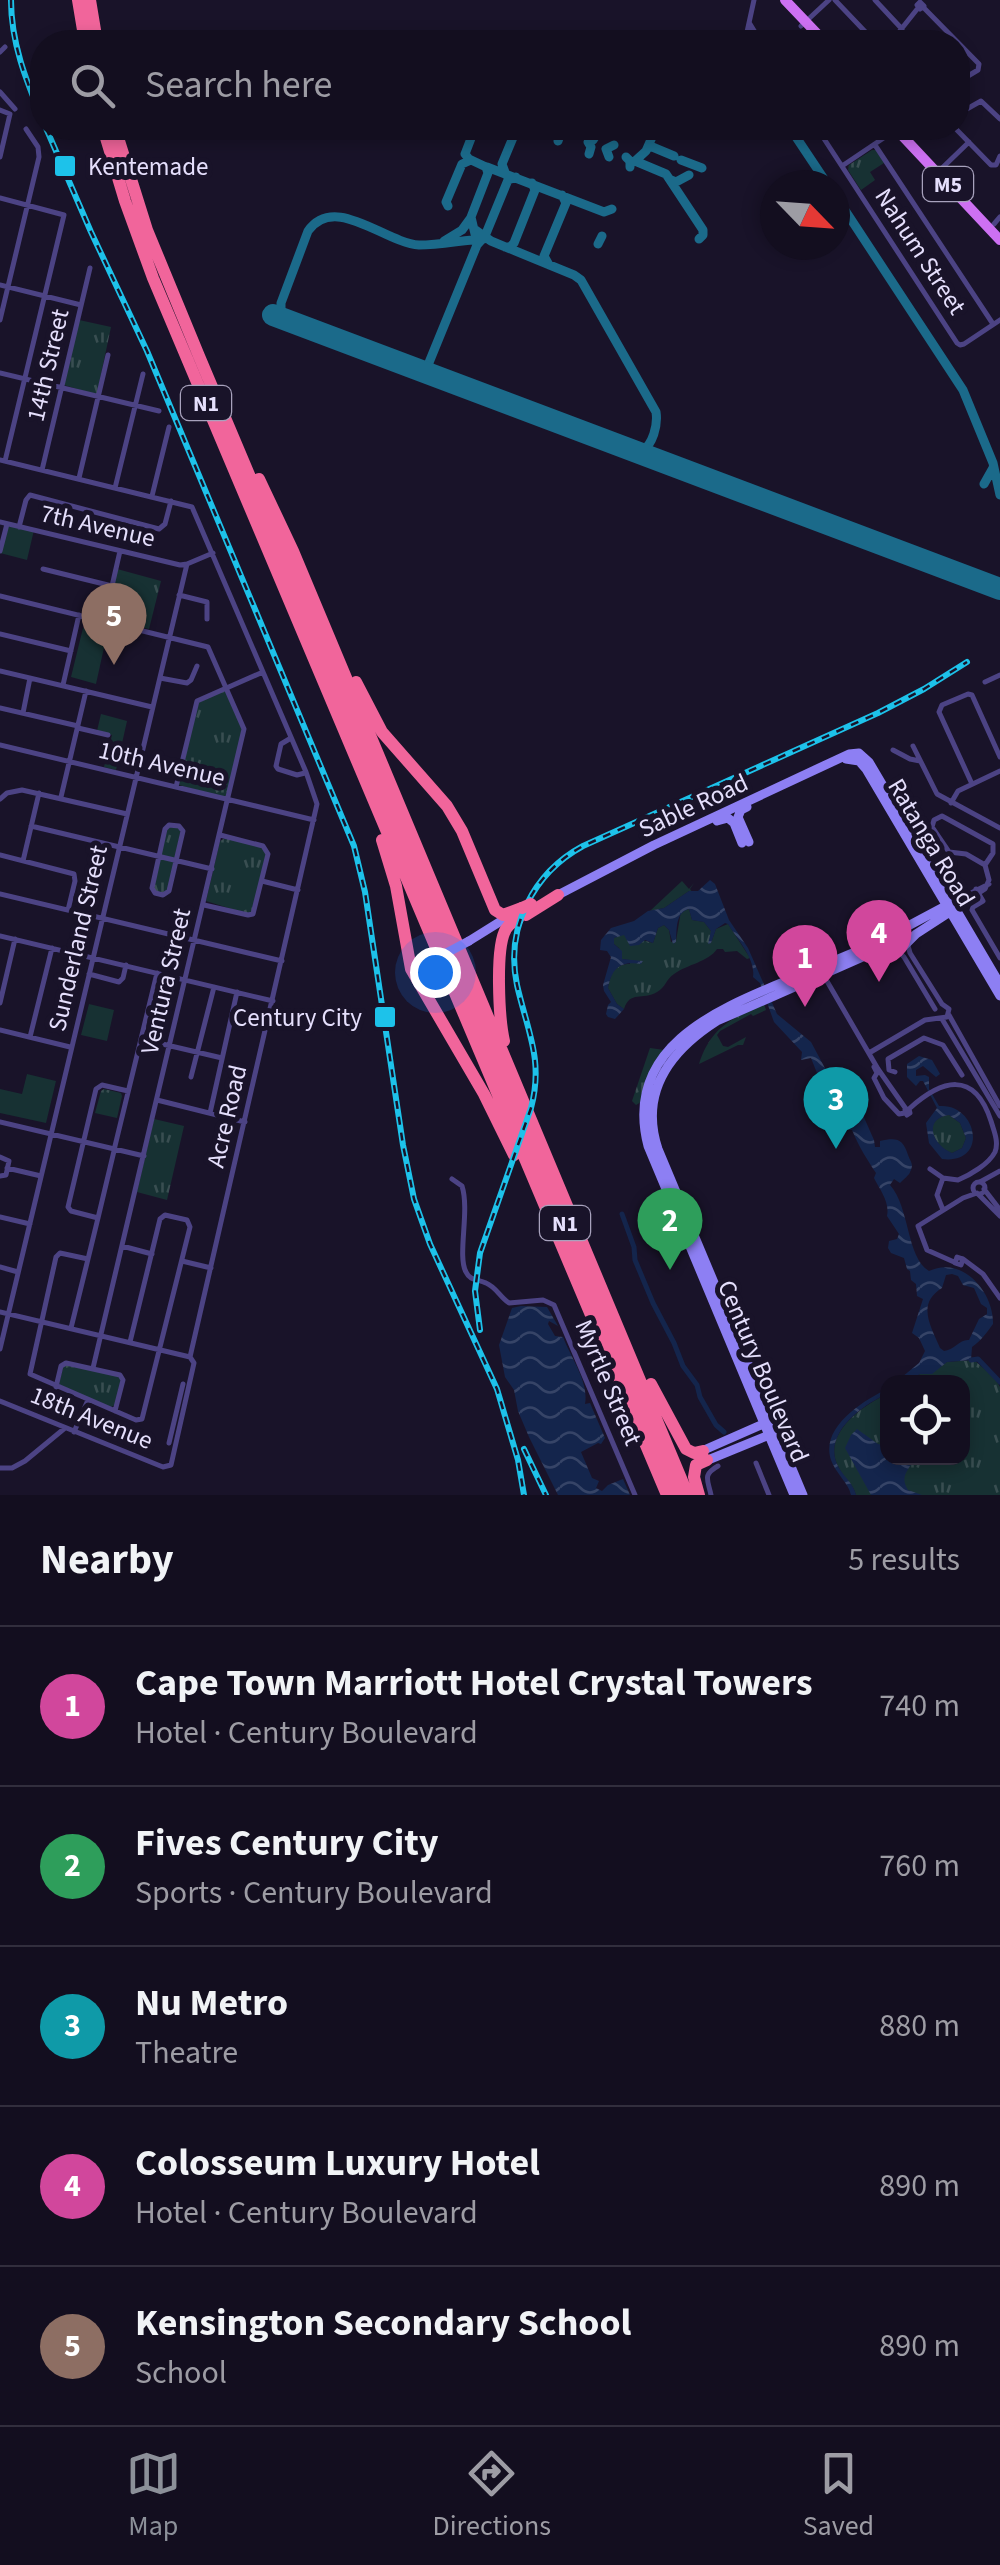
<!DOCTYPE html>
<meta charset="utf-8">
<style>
body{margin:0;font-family:"Source Sans 3",sans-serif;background:#1c1728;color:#f1f3f6}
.controls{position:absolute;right:30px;bottom:30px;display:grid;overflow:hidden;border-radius:20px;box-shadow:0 5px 15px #0003}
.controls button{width:90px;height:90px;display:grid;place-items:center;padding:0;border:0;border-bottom:2px solid #322e3d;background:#130e1f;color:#f1f3f6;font:50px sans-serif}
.compass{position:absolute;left:760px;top:170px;width:90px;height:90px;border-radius:50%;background:#130e1f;box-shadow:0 5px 15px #0003;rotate:115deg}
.you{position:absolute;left:435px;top:972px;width:35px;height:35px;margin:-25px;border:8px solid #fff;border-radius:50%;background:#1a73e8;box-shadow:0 0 0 15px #1a73e833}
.badge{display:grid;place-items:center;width:65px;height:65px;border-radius:50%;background:#8c9099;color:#fff;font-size:32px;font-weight:700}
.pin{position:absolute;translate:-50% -82px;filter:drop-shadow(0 2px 5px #0008)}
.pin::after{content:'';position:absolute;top:52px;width:35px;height:30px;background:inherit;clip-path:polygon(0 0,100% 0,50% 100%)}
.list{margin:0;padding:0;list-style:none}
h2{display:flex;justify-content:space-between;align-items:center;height:130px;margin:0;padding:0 40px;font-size:42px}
h2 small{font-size:32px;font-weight:400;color:#9d9ca4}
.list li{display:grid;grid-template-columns:65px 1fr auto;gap:30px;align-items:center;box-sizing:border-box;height:160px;padding:0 40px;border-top:2px solid #322e3d}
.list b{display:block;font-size:38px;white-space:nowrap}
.list p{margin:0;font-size:32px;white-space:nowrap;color:#9d9ca4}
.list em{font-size:32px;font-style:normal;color:#9d9ca4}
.icon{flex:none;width:55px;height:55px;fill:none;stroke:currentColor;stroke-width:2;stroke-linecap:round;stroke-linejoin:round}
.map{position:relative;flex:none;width:1000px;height:1495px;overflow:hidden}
.search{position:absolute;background:#130e1f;box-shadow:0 5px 15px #0003;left:30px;right:30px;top:30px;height:110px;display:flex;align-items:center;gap:25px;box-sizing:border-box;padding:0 35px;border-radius:40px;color:#9d9ca4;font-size:38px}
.sheet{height:930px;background:#130e1f}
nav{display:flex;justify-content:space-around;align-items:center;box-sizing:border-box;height:140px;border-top:2px solid #322e3d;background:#130e1f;font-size:28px;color:#9d9ca4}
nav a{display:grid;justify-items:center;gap:5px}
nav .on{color:#8c9099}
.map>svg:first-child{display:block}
.grass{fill:url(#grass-tufts)}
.pitch{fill:#173133}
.water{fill:url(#water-waves);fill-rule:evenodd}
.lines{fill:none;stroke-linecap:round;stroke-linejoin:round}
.canal{stroke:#14254c;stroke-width:5}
.taxiway{stroke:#1b6a8a;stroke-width:9}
.runway{stroke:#1b6a8a;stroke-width:22}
.minor{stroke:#4c4384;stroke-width:5}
.secondary{stroke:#8d7ff3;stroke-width:9}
.primary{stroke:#cd70f2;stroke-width:10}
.motorway{stroke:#f1659b;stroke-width:12}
.rail-casing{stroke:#1dc2ea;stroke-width:6}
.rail{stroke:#191329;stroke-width:2.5;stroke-dasharray:8;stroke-linecap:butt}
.secondary-bridge{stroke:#8d7ff3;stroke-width:9}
.motorway-bridge{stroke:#f1659b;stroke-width:12}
.poi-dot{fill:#1dc2ea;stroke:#191329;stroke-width:4}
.labels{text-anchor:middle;stroke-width:10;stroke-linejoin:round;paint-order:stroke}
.shield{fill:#191329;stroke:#a8a2bd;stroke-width:2.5}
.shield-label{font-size:22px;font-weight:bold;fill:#e5dffc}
.poi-label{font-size:25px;fill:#e5dffc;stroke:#191329;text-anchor:start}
.street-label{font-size:25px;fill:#e5dffc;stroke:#191329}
</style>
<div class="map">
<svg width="1000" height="1495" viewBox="0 0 1000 1495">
<defs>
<pattern id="grass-tufts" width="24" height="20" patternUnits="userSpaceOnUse" patternTransform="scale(2.5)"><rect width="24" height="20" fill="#173133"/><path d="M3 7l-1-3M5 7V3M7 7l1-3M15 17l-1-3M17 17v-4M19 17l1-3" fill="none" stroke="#394e51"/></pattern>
<pattern id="water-waves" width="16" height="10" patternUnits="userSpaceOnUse" patternTransform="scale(2.5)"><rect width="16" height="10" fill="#14254c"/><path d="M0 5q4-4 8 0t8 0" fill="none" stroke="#364467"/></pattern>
</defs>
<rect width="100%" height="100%" fill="#191329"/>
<path class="grass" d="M872,150H876L884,163L870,172L875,180L861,190L848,170L849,165Z
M79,320L111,327L97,393L94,394L64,385Z
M117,569L161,581L149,629L107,619L106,616Z
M223,691H226L243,730L226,796L223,797L179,785L197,703Z
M101,714L127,721L116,770L104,767L112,735L97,731Z
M168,826L181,828L168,894L152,891Z
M225,838L265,848L267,853L252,913L248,914L206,901L220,841Z
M682,881L689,889L694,883L690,889L692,892L689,891L664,908L650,911Z
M689,909L692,920L704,922L711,931V943L716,929L728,924L750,958L747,959L737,951L725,952L723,949H717C708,962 688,964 674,974C666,979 666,987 657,992C642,1001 630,990 624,1009L617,1004L608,988C611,974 614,964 630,964V960L622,959L619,948L614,944V938L622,934L653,943L658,928L664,925L669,930L671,942L676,941L681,911Z
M764,1004L766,1010L753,1016L751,1014L720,1031L717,1035L723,1046L728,1047L746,1037L743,1045H738L699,1064C711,1027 731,1019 764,1004Z
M650,1048L664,1050L648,1074L641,1102L636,1105L632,1101Z
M104,1089L121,1093L122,1096L117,1118L95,1113L101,1091Z
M949,1115L960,1123L966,1138L962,1148L952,1153C933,1146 921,1119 949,1115Z
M154,1119L184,1126L167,1200L137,1192Z
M974,1360L995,1378L1000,1387V1495H856C853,1483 844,1478 839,1468C820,1435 862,1406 887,1394L888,1458H962V1382H905L920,1374H929L947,1362Z
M65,1364L118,1376L121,1379L115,1405L111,1407L59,1385L63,1367Z"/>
<path class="pitch" d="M7,524L34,530L27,560L0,553Z
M83,628L107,634L96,684L71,677Z
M89,1004L114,1010L107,1041L81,1035Z
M27,1074L56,1081L46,1123L0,1113V1089L22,1094Z"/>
<path class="water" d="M710,880L715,884L729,920L748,948L777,1014L811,1042L826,1070L858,1104L874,1140L875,1147H880V1141C897,1137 903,1139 908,1155C911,1163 914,1164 910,1172C910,1174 903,1180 900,1183L894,1179L890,1185C910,1207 906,1257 929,1271C962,1255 994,1292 993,1324C987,1332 981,1341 972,1347L971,1360L947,1362L932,1374H920L905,1382H896L919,1363L925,1351L919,1338L912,1333L923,1299L917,1296L916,1284L911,1280L910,1271L907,1269L904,1258L891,1253L888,1248L889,1241L897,1239L899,1234L887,1216C890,1202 880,1190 874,1178L876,1173C868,1161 859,1147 852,1130H849L842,1116L845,1115V1105L841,1104L838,1107L830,1106L826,1096L828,1089L819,1078L811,1058L801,1060L802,1052L774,1022L760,983L753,977C756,959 737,939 728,924L725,923L716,929L711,943L708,944L711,931L704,922L692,920L689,909C675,913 677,929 676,942L673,944L669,930L664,925L658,928L653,943L645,940L639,945L630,946L624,935L614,938V944L622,951V959L643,961L641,964C620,961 612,968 608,988L617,1004L624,1009L615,1019L608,1017L606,1014L608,1005L611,1002L604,991L603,985L611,957L607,951L600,950L601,940L611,928L634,921L648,911L664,908L689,891H698ZM952,1274L958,1276L963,1285L974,1288L981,1304L987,1308V1314L979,1319L969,1340C960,1339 954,1350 944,1351L940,1348C931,1326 916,1304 942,1288L946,1275Z
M919,1056L932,1060L940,1074L936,1077L923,1066L916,1070V1076L925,1075L929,1077V1089L939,1106C978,1103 989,1165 942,1159L929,1143L926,1123L937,1108L923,1081H920L916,1086L907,1077V1064ZM949,1115L960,1123L966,1138L962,1148L952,1153C933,1146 922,1119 949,1115Z
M521,1306L547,1307L558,1326L549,1321L548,1324L555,1336L563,1337C571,1358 589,1382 585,1404L590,1403L605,1438L601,1444L598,1443L581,1452L592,1478L599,1481L596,1488L602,1491L608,1485L623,1479L630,1495H558L529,1437L518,1411L514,1390L505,1377L499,1345L512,1308Z
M887,1389V1394C862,1405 820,1435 839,1468C845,1478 853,1483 856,1495H851C848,1482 836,1474 831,1460C820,1427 863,1401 887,1389Z
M857,1429L878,1444L887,1446L888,1458H915C909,1470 899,1476 908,1490L922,1495H871L845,1448L851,1435Z"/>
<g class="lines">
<path class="canal" d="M622,1214L634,1247L635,1260L653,1303L674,1343L683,1366L697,1385L700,1397L716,1425L724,1432
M971,1360L978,1359L1000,1382"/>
<path class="taxiway" d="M621,42H622
M475,128L465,154L469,159L486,167L488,173L471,217L475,234
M656,128L646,151L635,161L666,174L703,230V235L699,239
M790,128L828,185
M539,134L541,128
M558,141L560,135L558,130L563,128
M650,146L674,156
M589,154L591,147L588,142L593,140L597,134
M609,157L606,149L614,145
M626,157L630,161V167
M681,160L702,168
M487,167L604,212L612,209
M506,175L502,164L517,128
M671,180L676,182L689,175
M835,195L963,390L993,463L1000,495
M448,206L446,202L462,164L471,160
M474,229L491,241L574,275L581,280L656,412C658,425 653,445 641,452L632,451
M444,241L462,230L470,219
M598,244L602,236
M505,247H510L514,243L535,190L532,183
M549,265L544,256L566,203L562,195
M290,322L281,314V303L308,231C335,193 385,243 419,245C441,245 463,240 484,239
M429,363V370L436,377
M412,368L423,369L428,365L477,245L485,236L508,180L516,177
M648,446L649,454L656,460
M984,484L993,468"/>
<path class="runway" d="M273,315L1000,589"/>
<path class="minor" d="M835,0L875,42
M875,0L902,29
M920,2L924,6L920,9L917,5Z
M923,7L979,64L978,70L958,82
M750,24L761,42
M801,26L829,0
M749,37L747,32L754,0
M891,42L918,8
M0,52L5,47
M0,92L15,109
M0,110L10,114L0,157
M958,114L981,101L1000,119
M817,128L957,343L960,345L964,344L1000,320
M955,128L991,165H996L1000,156
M875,145L993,324
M842,166L894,131
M939,171L969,142
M0,198L64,215L5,461
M994,224L1000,217
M0,285L81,305
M0,320L39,157L38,147L26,129
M0,373L159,411
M0,460L192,507L306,772L317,804L190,1357L194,1363L171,1465L163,1467L0,1401
M42,470L90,268
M79,478L108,355
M115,488L143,374
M152,496L169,427
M0,522L180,565L187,564
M19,527L26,500L30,495L159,529L165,524L171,501
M0,551L7,524
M43,569L112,586
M179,595L207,602V619
M0,596L208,647L244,729L93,1368
M104,621L120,551
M0,634L71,651
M0,671L152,707
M160,678L187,683L191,680L197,666
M985,682L1000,675
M63,685L79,615
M0,708L78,726
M23,713L30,678
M78,728L108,735
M291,738L281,744L276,766L278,769L297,775L305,773
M0,745L314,820
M913,746L937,794L1000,828
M893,750L910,759L920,761
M972,784L939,712L942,705L968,694L972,695L1000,757
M176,787L197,701L263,672
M61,797L86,691
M0,799L7,793L22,790L127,814
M951,803L958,791L1000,771
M169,825L179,826L183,831L169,891L163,895L155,893L152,888L165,829Z
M31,826L212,869
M0,855L74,874L75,881L68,910
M23,861L39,793
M262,881L298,890
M976,889L983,901L973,907L972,910L1000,958
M0,894L282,961
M953,902L989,884
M204,905L248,915L253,914L268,854L263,846L220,835
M956,908L985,889L989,880L985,865L966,854L949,852L932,827L934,820L942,816L993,844V853L985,865
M0,936L273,1001
M907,942L910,953L942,1004
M896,949L904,957L935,1009
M89,974L119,982L123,978L126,965
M824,976L878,1069L906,1109
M0,1003L15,939
M949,1015L1000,1106
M942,1019L1000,1116
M0,1030L70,1047
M30,1037L52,948
M141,1039L222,1058
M869,1053L925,1020L947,1017L949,1009L942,1004
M874,1067L877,1073L874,1078L884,1098L899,1114L905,1113
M895,1072L889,1070L888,1059L924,1038L943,1045L962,1075
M191,1077L214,987
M128,1091L102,1085L96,1089L68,1207L71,1211L98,1218L114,1151L115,1146L157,973
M157,1100L245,1122
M909,1109C941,1080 974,1069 991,1121C994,1131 999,1142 995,1152C989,1164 970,1175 958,1180L943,1178L930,1169
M909,1109L910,1113L907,1115L905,1110Z
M210,1113L237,992
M0,1122L144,1156
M0,1157L9,1161L6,1175L0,1176
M7,1168L41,1176
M452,1179L462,1186C470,1211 457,1256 466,1272C470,1281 478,1279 486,1283C496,1287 500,1297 509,1303L543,1300L554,1305L635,1495
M980,1182L1000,1171
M973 1188a6 6 0 1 1 12 0a6 6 0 1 1-12 0Z
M984,1189L1000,1210
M978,1194L1000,1216
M943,1210L937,1195L943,1178
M0,1217L30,1224
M122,1246L152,1254
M957,1257L963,1259L961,1265L955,1263Z
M88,1259L98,1218
M963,1259L983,1274L1000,1298
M182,1261L211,1268
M954,1262L927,1250L918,1226L963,1198L977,1193
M0,1267L18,1272
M0,1312L190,1357
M71,1328L88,1259L60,1253L56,1257L30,1374L136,1420L142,1419L190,1227L187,1220L165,1215L160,1219L130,1342
M0,1349L187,564L213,553
M56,1387L61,1366L66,1363L120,1375L123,1380L115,1411
M74,1432L88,1400
M169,1443L183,1384
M756,1463L769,1495
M0,1468H12L25,1461L65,1428
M711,1495C708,1480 702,1475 718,1466"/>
<path class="secondary" d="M846,759L859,761L866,769L1000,996
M747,807L741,810L738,817L749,842
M717,821L728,818L734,823L742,843
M556,896L654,845L849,754L859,753L869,762L1000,984
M469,941L509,916
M704,1450L770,1421
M708,1460L774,1433
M794,1495L648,1146C623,1049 713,1011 786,981C817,968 848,955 879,942L893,930L908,926L953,902
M803,1495L658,1149C639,1092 670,1051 717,1021L872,953L902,948L916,934L956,908"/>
<path class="primary" d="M785,0L825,42
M895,128L1000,240"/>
<path class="motorway" d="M78,0L85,42
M90,0L97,42
M103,128L125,201L153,278L667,1495
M115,128L147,230L199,356L679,1495
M259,479L293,551L688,1495
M356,682L382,732L447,806L462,831L495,910L503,915L522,908
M382,840L396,886L411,969L484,1094L514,1155
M526,915L558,895
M504,1041C499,1019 495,947 506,929C510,923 513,922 518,919
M651,1384L686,1449L694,1453L703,1451
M699,1495L694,1477L696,1465L707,1460"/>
<defs>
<path id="rail" d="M11,0C11,43 26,80 42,119
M46,128L91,232L147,351L354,846L365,892L403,1145L414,1199L430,1244L497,1389L518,1460L524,1495
M480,1330L475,1291L480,1253L531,1108C544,1060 527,1030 517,985C505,928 533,873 583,846L878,713L924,689L967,662
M524,1449L546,1495"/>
</defs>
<use href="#rail" class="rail-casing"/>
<use href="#rail" class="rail"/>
<path class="secondary-bridge" d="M422,966L469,941"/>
<path class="motorway-bridge" d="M522,908L531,904"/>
</g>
<g class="poi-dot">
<rect x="53" y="154" width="24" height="24" rx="5"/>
<rect x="373" y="1005" width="24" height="24" rx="5"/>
</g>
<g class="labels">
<g class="shield">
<rect x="923" y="167" width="50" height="34" rx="8"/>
<rect x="181" y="386" width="50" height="34" rx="8"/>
<rect x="540" y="1206" width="50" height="34" rx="8"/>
</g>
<g class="shield-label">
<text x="948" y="192">M5</text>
<text x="206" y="411">N1</text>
<text x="565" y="1231">N1</text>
</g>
<g class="poi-label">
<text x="88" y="175">Kentemade</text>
<text x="362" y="1026" text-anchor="end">Century City</text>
</g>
<g class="street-label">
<text transform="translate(921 251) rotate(57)" y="9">Nahum Street</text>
<text transform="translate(47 365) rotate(-77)" y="9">14th Street</text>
<text transform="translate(98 525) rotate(13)" y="9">7th Avenue</text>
<text transform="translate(162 763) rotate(13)" y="9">10th Avenue</text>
<text transform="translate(693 805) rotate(-25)" y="9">Sable Road</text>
<text transform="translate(932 842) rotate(59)" y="9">Ratanga Road</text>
<text transform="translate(77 938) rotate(-77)" y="9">Sunderland Street</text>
<text transform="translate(165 981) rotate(-77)" y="9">Ventura Street</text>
<text transform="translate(226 1116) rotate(-77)" y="9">Acre Road</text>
<text transform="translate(764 1371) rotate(67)" y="9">Century Boulevard</text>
<text transform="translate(609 1382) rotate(67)" y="9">Myrtle Street</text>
<text transform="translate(92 1417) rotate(22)" y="9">18th Avenue</text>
</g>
</g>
</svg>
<div class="controls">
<button><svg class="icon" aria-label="locate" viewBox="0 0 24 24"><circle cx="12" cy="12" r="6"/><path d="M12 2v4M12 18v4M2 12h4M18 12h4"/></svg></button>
</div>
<svg class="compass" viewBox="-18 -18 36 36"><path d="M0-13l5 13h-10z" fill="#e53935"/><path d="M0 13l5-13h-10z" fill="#9d9ca4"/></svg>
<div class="you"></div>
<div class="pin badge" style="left:805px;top:1007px;background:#d1479c">1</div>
<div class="pin badge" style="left:670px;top:1270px;background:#2e9e5b">2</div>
<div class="pin badge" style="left:836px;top:1149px;background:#0f9aa8">3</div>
<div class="pin badge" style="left:879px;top:982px;background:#d1479c">4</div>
<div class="pin badge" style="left:114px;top:665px;background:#8d6e63">5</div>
<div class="search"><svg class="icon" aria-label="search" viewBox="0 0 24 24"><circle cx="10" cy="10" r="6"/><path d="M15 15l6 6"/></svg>Search here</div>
</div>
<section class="sheet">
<h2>Nearby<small>5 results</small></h2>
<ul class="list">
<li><span class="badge" style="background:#d1479c">1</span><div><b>Cape Town Marriott Hotel Crystal Towers</b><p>Hotel · Century Boulevard</p></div><em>740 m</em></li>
<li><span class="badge" style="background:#2e9e5b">2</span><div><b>Fives Century City</b><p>Sports · Century Boulevard</p></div><em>760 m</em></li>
<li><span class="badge" style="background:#0f9aa8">3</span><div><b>Nu Metro</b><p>Theatre</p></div><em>880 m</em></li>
<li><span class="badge" style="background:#d1479c">4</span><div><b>Colosseum Luxury Hotel</b><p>Hotel · Century Boulevard</p></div><em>890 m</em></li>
<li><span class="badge" style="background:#8d6e63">5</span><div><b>Kensington Secondary School</b><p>School</p></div><em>890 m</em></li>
</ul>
</section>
<nav>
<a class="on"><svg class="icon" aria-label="map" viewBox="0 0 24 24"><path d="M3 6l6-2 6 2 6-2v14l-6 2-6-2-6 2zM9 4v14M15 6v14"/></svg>Map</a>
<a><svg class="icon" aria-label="directions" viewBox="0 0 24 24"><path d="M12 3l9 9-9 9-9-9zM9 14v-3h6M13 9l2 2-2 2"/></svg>Directions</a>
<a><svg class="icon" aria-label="saved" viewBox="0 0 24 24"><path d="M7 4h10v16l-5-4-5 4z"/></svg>Saved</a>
</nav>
